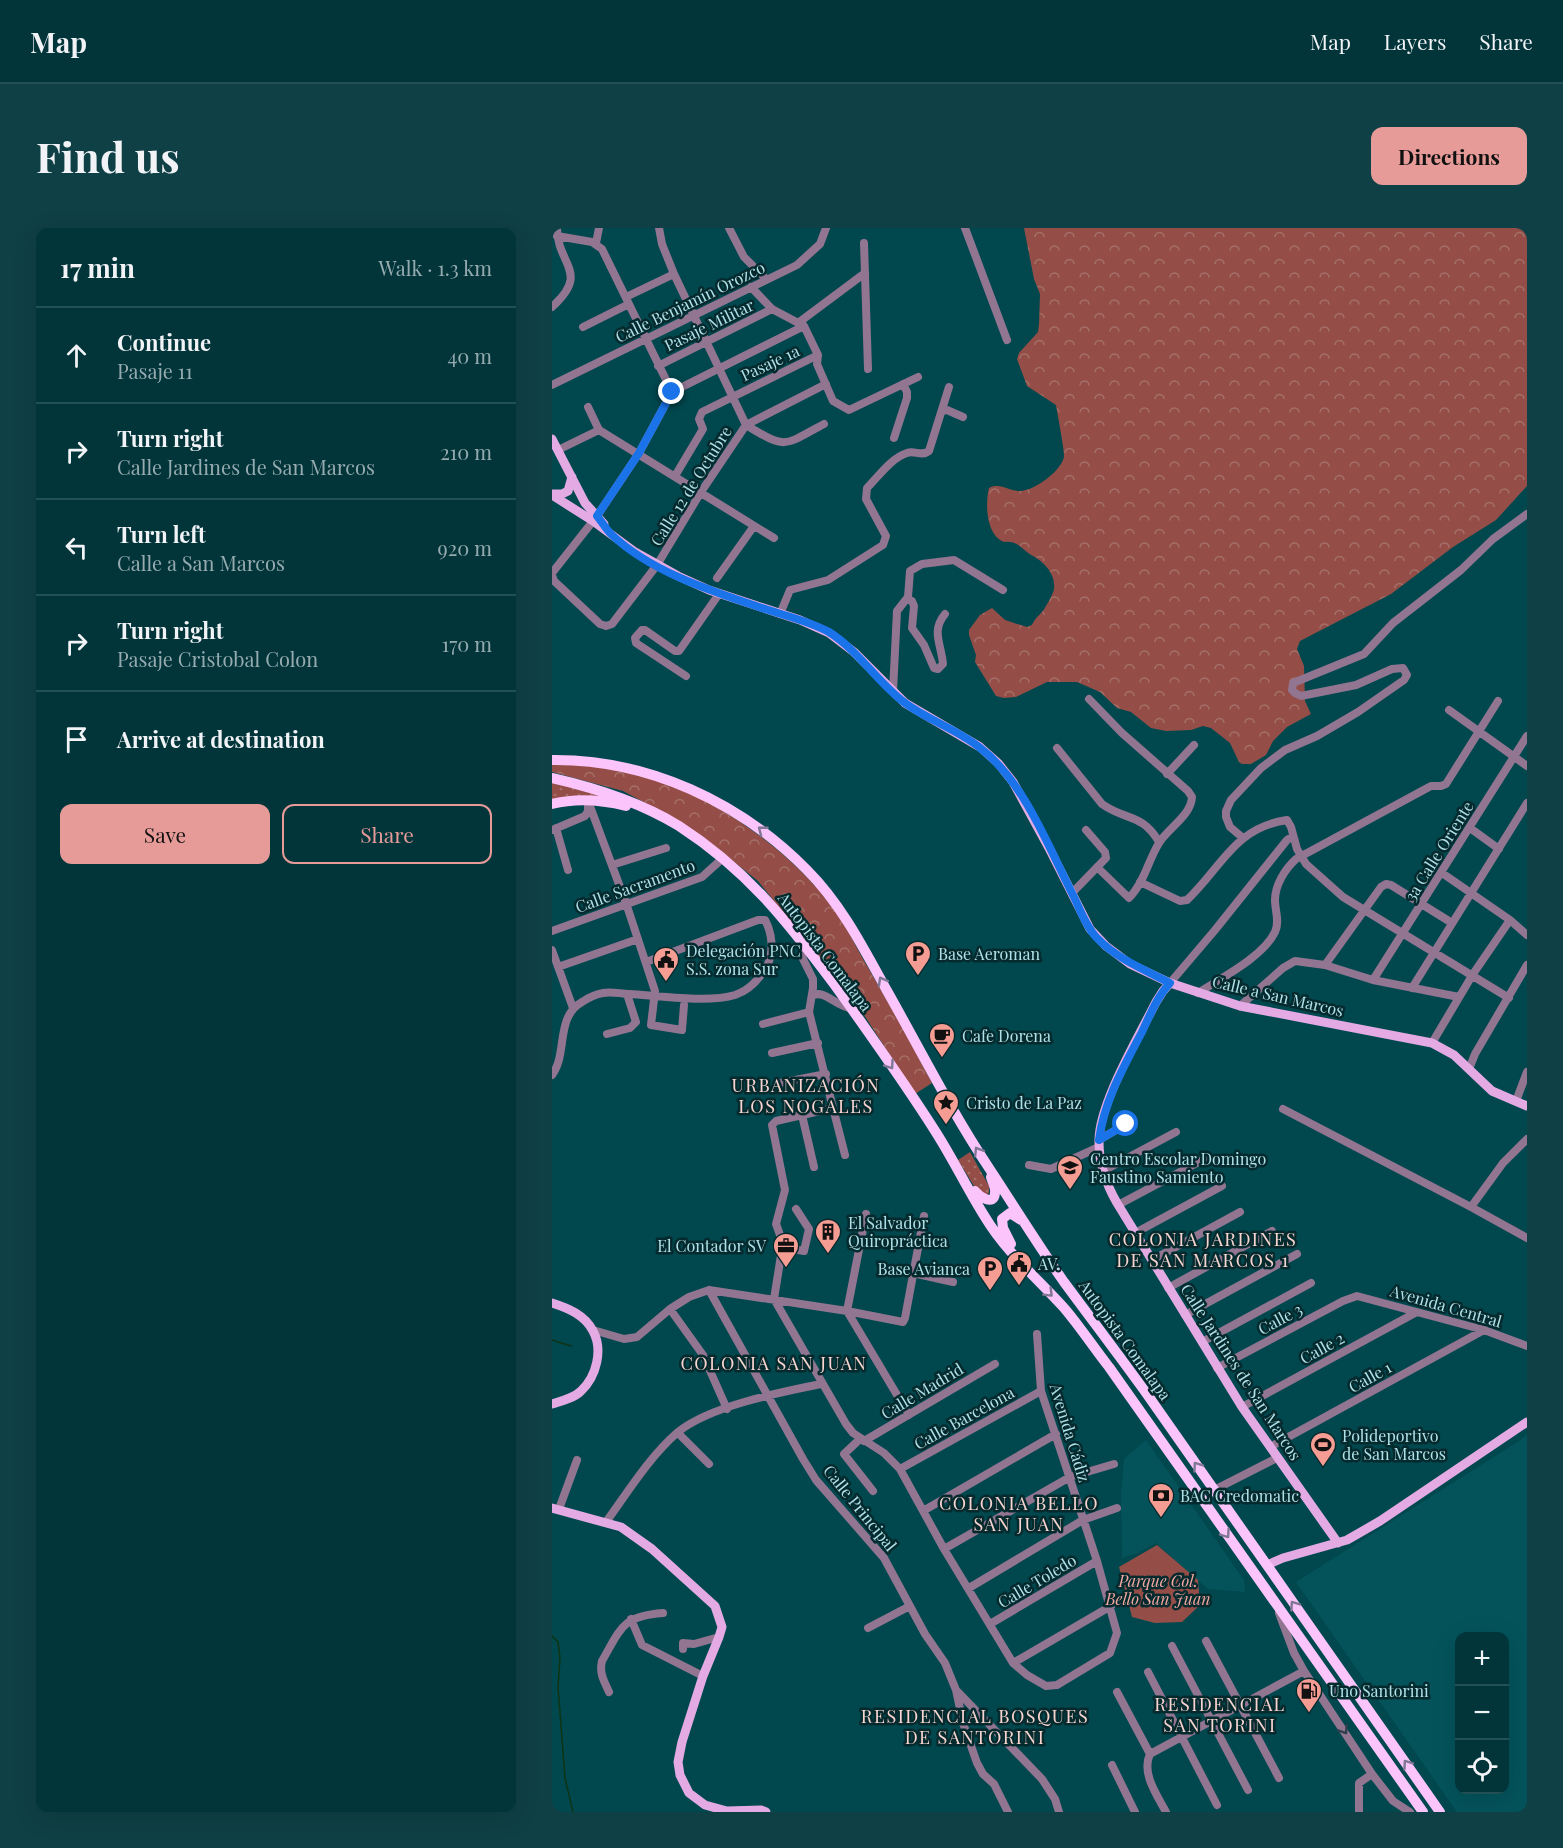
<!DOCTYPE html>
<meta charset="utf-8">
<style>
body{margin:0;font-family:"Playfair Display",serif;background:#0f4045;color:#f1f3f6}
.controls{position:absolute;right:18px;bottom:18px;display:grid;overflow:hidden;border-radius:12px;box-shadow:0 6px 24px #0002}
.controls button{width:54px;height:54px;display:grid;place-items:center;padding:0;border:0;border-bottom:2px solid #235054;background:#01353a;color:#f1f3f6;font:30px sans-serif}
.stop{position:absolute;width:18px;height:18px;margin:-14px;border:4px solid #1a73e8;border-radius:50%;background:#fff}
.stop.end{background:#1a73e8;border-color:#fff;box-shadow:0 2px 6px #0008}
.list{margin:0;padding:0;list-style:none}
h2{display:flex;justify-content:space-between;align-items:center;height:78px;margin:0;padding:0 24px;font-size:26px}
h2 small{font-size:20px;font-weight:400;color:#96abaf}
.list li{display:grid;grid-template-columns:39px 1fr auto;gap:18px;align-items:center;box-sizing:border-box;height:96px;padding:0 24px;border-top:2px solid #235054}
.list b{display:block;font-size:22px;white-space:nowrap}
.list p{margin:0;font-size:20px;white-space:nowrap;color:#96abaf}
.list em{font-size:20px;font-style:normal;color:#96abaf}
.actions{display:flex;gap:12px;padding:18px 24px}
.actions a{flex:1;padding:14px 0;border:2px solid #e69b98;border-radius:12px;text-align:center;font-size:21px;color:#e69b98}
.actions .main{background:#e69b98;color:#111}
.icon{flex:none;width:33px;height:33px;fill:none;stroke:currentColor;stroke-width:2;stroke-linecap:round;stroke-linejoin:round}
.map{position:relative;flex:none;width:975px;height:1584px;overflow:hidden;border-radius:12px}
header{display:flex;align-items:center;gap:36px;box-sizing:border-box;height:84px;padding:0 30px;background:#01353a;border-bottom:2px solid #235054}
header strong{font-size:28px}
nav{display:flex;gap:33px;margin-inline-start:auto;font-size:21px}
.intro{display:flex;align-items:center;justify-content:space-between;box-sizing:border-box;height:144px;padding:0 36px}
h1{margin:0;font-size:42px}
.button{padding:15px 27px;border-radius:12px;background:#e69b98;color:#111;font-size:21px;font-weight:700}
main{display:flex;gap:36px;padding:0 36px}
aside{flex:1;background:#01353a;border-radius:12px;box-shadow:0 6px 24px #0002}
.map>svg:first-child{display:block}
.built{fill:#04535b;fill-rule:evenodd}
.grass{fill:url(#grass-dots)}
.forest{fill:url(#forest-crowns)}
.park{fill:#944e47}
.lines{fill:none;stroke-linecap:round;stroke-linejoin:round}
.stream{stroke:#0e3414;stroke-width:1.5}
.minor{stroke:#917591;stroke-width:8}
.major{stroke:#e3aae3;stroke-width:9}
.highway{stroke:#fbc4fb;stroke-width:10}
.oneway{stroke:#807794}
.oneway2{stroke:#2f404c}
.route{stroke:#1a73e8;stroke-width:8}
.labels{text-anchor:middle;stroke-width:5;stroke-linejoin:round;paint-order:stroke}
.street-label{font-size:16px;fill:#b0e1e8;stroke:#052a2e}
.poi-label{font-size:16px;fill:#b0e1e8;stroke:#052a2e;text-anchor:start}
.park-label{font-size:16px;font-style:italic;fill:#f2a8a0;stroke:#052a2e}
.neighbourhood-label{font-size:18px;letter-spacing:1.5px;fill:#f8d5d0;stroke:#052a2e}
</style>
<header>
<strong>Map</strong>
<nav><a>Map</a><a>Layers</a><a>Share</a></nav>
</header>
<div class="intro"><h1>Find us</h1><a class="button">Directions</a></div>
<main>
<aside>
<h2>17 min<small>Walk · 1.3 km</small></h2>
<ul class="list">
<li><svg class="icon" aria-label="ahead" viewBox="0 0 24 24"><path d="M12 20V5M6 11l6-6 6 6"/></svg><div><b>Continue</b><p>Pasaje 11</p></div><em>40 m</em></li>
<li><svg class="icon" aria-label="right" viewBox="0 0 24 24"><path d="M7 20v-9h11M14 6l5 5-5 5"/></svg><div><b>Turn right</b><p>Calle Jardines de San Marcos</p></div><em>210 m</em></li>
<li><svg class="icon" aria-label="left" viewBox="0 0 24 24"><path d="M17 20v-9H6M10 6l-5 5 5 5"/></svg><div><b>Turn left</b><p>Calle a San Marcos</p></div><em>920 m</em></li>
<li><svg class="icon" aria-label="right" viewBox="0 0 24 24"><path d="M7 20v-9h11M14 6l5 5-5 5"/></svg><div><b>Turn right</b><p>Pasaje Cristobal Colon</p></div><em>170 m</em></li>
<li><svg class="icon" aria-label="arrive" viewBox="0 0 24 24"><path d="M6 21V4h12l-3 4 3 4H6"/></svg><div><b>Arrive at destination</b></div></li>
</ul>
<div class="actions"><a class="main">Save</a><a>Share</a></div>
</aside>
<div class="map">
<svg width="975" height="1584" viewBox="0 0 975 1584">
<defs>
<pattern id="grass-dots" width="8" height="8" patternUnits="userSpaceOnUse" patternTransform="scale(1.5)"><rect width="8" height="8" fill="#944e47"/><path d="M2 2h.1M6 6h.1" fill="none" stroke="#a5706a" stroke-width="1.8" stroke-linecap="round"/></pattern>
<pattern id="forest-crowns" width="20" height="18" patternUnits="userSpaceOnUse" patternTransform="scale(1.5)"><rect width="20" height="18" fill="#944e47"/><path d="M2 6a3 3 0 1 1 6 0M12 15a3 3 0 1 1 6 0" fill="none" stroke="#a5706a"/></pattern>
</defs>
<rect width="100%" height="100%" fill="#01474e"/>
<path class="built" d="M975,1206V1584H905L744,1354L967,1213ZM952,1408V1562H908V1408Z
M594,1212L692,1352L693,1364L656,1361L604,1315L586,1325L570,1330L569,1266L572,1231Z"/>
<path class="grass" d="M0,553L65,571L0,572Z
M418,924L437,958V965L433,968L422,958L406,932Z"/>
<path class="forest" d="M472,0H975V258L944,292L901,319L839,366L748,413L745,421L752,438L753,473L759,486L735,499L721,513L714,527L699,536H690L687,534L678,515L659,500L651,498L639,502L614,503L599,500L579,484L565,480L548,464L525,454H495L464,469L452,470L444,468L423,434L424,427L417,407V402L428,387L440,380L453,392L475,399L480,397C483,389 491,385 494,378C497,373 501,366 502,361C504,346 492,334 481,328C470,322 466,312 452,314C434,307 433,276 437,260C449,254 457,264 469,263C483,262 509,243 512,229C513,225 505,183 504,177L475,158L465,131L467,125L486,104L487,96L488,66L482,51Z
M0,537C12,537 24,536 36,537C126,542 229,610 281,680C293,696 302,715 311,731C335,772 358,813 380,855L363,866L305,776L206,653L151,609L97,577L71,563L0,544Z"/>
<path class="park" d="M605,1317L646,1352L648,1377L630,1394L603,1395L580,1389L567,1339Z"/>
<g class="lines">
<path class="stream" d="M0,1112L19,1118
M0,1408L6,1414L8,1430L6,1459L13,1550L21,1584"/>
<path class="minor" d="M107,0L110,16L122,46L194,197
M177,0L192,29L214,51
M413,0L455,112
M5,8L40,14L50,21L120,164
M44,15L47,0
M312,15L316,141
M199,59L220,81L252,98L266,127L265,136L281,173L297,182L366,149
M74,69L122,46
M0,79C39,44 5,37 5,0
M246,95L313,45
M31,99L77,76
M106,138L220,81
M0,157L245,37L268,16L274,0
M120,164L252,98
M36,179L47,202L222,310
M390,183L395,182L411,189
M194,197C235,222 231,218 272,196
M342,210L355,170V164L351,156
M6,222L47,202
M123,248L151,201L147,191L150,184L266,127
M0,345L45,288L87,225L120,164
M0,347L2,353L48,396L54,398L60,396L105,337L149,264L194,197L274,156
M165,350L202,298
M355,371L360,373L362,378L360,400L372,417L382,440L386,441L391,436C389,415 379,403 393,386
M228,386L238,362L276,352L331,317L334,308L314,271L315,260C326,249 339,230 355,225C363,222 369,229 377,223L397,159
M134,448L84,415L83,410L90,402H93L123,423H127L167,366
M341,463L345,383L356,369L358,343L370,336L402,332L451,362
M537,471L570,505L636,563L640,569C639,588 616,600 607,615C596,633 592,655 577,670L545,639
M897,482L975,538
M505,520L550,576C574,593 590,585 607,614
M615,546L642,517
M36,573L74,675L103,763L99,797L130,802L132,777
M4,600L16,642
M918,600L947,621
M0,602L33,588L36,583V575
M691,610L678,599L674,589V583L679,572L709,540L733,522L765,508L806,484L852,452L855,447L851,440L840,441L804,457L749,468L743,465L740,462L741,455L812,426L841,395L909,342L941,311L975,286
M60,637L114,620
M890,645L958,692L975,707
M588,654L628,673L635,672C670,639 682,600 735,592L739,599L745,621L754,636L791,669L957,770
M520,665L554,630L553,624L534,602
M0,703L150,649L171,630
M248,712L251,731L261,751V760L257,784L281,880L224,893L220,897L233,962L224,996L231,1015L222,1071L294,1196L301,1205L332,1225L348,1241L392,1321L461,1435L475,1447L494,1458L505,1457L558,1425L565,1405L545,1333L489,1163L485,1106
M0,722L21,780
M773,737L829,659L834,656L839,657L900,695
M6,739L86,711
M821,752L975,508
M618,755L663,702L735,612L741,608
M860,760L975,575
M646,765C669,750 711,729 723,704C728,694 723,683 723,672C723,657 733,641 744,631L879,558H889L894,556L946,473
M260,768C272,760 285,780 299,780
M688,778L731,740L743,733L773,737L821,752L907,769
M211,796L257,784
M55,806L78,800L84,794L75,766
M880,815L921,746L958,692
M220,825L266,815
M917,841L923,826L975,737
M0,847C16,826 3,789 30,774C36,770 44,766 51,765C59,763 69,766 78,766C107,768 157,775 183,767C198,762 209,749 216,736C222,722 220,705 213,692H206L94,734
M228,855L274,846
M964,873L975,844
M281,880L293,927
M731,881L919,979L975,1010
M250,887L262,939
M547,912L574,896
M477,937L499,941L547,919
M551,943L624,904
M566,977L656,929
M919,979L951,935L975,911
M314,986L295,1083L357,1187
M583,1005L670,958
M231,1019L252,1023L257,1001L244,981
M600,1032L688,984
M361,1045L401,1054
M616,1060L720,1003
M157,1062L251,1231L264,1252L332,1330L373,1406L393,1435L404,1462L411,1495L425,1535L431,1546L442,1556L456,1584
M118,1081L151,1127L175,1181
M633,1087L745,1026
M41,1102L72,1111L85,1109L118,1081L137,1069L157,1062L295,1083L351,1094L353,1090L372,988
M650,1114L759,1055
M665,1140L791,1073L805,1068L932,1102L975,1118
M690,1179L863,1085
M126,1205L157,1236
M308,1211L292,1226L321,1263
M312,1213L443,1136
M718,1219L932,1102
M348,1241L489,1163
M662,1262L725,1230
M7,1281L25,1232
M371,1283L504,1206
M54,1294C76,1264 97,1229 126,1204C158,1178 229,1164 269,1156
M392,1321L518,1249L562,1236
M417,1360L531,1292L565,1280
M727,1385L742,1425L752,1443L820,1546L841,1573L858,1584
M79,1391L90,1417L151,1448
M438,1396L545,1333
M316,1400L358,1378
M654,1413L727,1550
M620,1418L696,1562
M131,1421V1415L142,1416L167,1409
M461,1435L559,1378
M596,1444L665,1577
M405,1463L490,1551L503,1571L507,1584
M57,1464C52,1453 47,1445 50,1433C69,1400 70,1388 111,1385
M565,1464L598,1526
M598,1526L752,1443
M598,1526C589,1545 605,1567 614,1584
M560,1537L583,1584
M807,1584V1555L820,1546"/>
<path class="major" d="M0,211L33,275L52,296
M0,266H10L16,263L20,249
M0,267L41,293L83,324L126,348L157,362L248,392L277,405L302,424L353,475L428,519L446,535L461,554L497,620L538,701L554,718L578,736L618,755L688,778L880,815L902,827L940,863L975,878
M618,755L611,763L604,774C587,808 546,877 547,914C547,936 554,956 565,975L690,1179L786,1315
M0,1075C16,1080 33,1087 41,1103C51,1121 45,1148 29,1163C22,1170 10,1173 0,1176
M0,1280L69,1299L100,1321L163,1378L170,1399L167,1409L151,1448L130,1514L126,1534L128,1547L137,1565L153,1577L175,1583L209,1582L214,1584
M715,1337L731,1330L795,1312L828,1293L975,1194"/>
<path class="highway" d="M0,532C96,531 188,574 255,642C289,676 311,719 334,761C368,821 399,883 437,940C462,978 486,1017 512,1054C540,1092 569,1130 597,1169C694,1307 791,1446 888,1584
M0,550C44,560 88,574 127,598C195,642 235,693 282,756C317,805 353,855 385,906C402,933 416,962 433,989C454,1024 486,1051 513,1081C529,1100 542,1120 557,1139L871,1584
M0,576C24,570 50,572 74,578
M423,963C427,968 442,979 443,965C444,960 440,953 439,949
M459,1016L451,1000L450,991L458,985L469,992"/>
</g>
<defs><path id="oneway-chevron" d="M-2-3.5L2.5 0L-2 3.5" fill="none" stroke-width="1.6" stroke-linecap="round" stroke-linejoin="round" transform="scale(1.5)"/></defs>
<g class="oneway">
<use href="#oneway-chevron" transform="translate(210 602) rotate(-142)"/>
<use href="#oneway-chevron" transform="translate(330 753) rotate(-119)"/>
<use href="#oneway-chevron" transform="translate(338 837) rotate(55)"/>
<use href="#oneway-chevron" transform="translate(426 923) rotate(-122)"/>
<use href="#oneway-chevron" transform="translate(497 1065) rotate(45)"/>
<use href="#oneway-chevron" transform="translate(645 1238) rotate(-125)"/>
<use href="#oneway-chevron" transform="translate(674 1306) rotate(55)"/>
<use href="#oneway-chevron" transform="translate(742 1377) rotate(-125)"/>
<use href="#oneway-chevron" transform="translate(855 1536) rotate(-125)"/>
</g>
<use class="oneway2" href="#oneway-chevron" transform="translate(792 1502) rotate(57)"/>
<g class="lines">
<path class="route" d="M120,164L87,225L45,288C50,294 54,301 59,306C98,344 162,364 213,381C234,388 257,393 277,404C307,423 325,454 353,475C376,492 404,501 427,519C472,553 496,618 521,667C528,681 534,699 545,710C565,731 593,742 618,755C605,769 598,787 590,804C572,838 552,873 547,912L574,896"/>
</g>
<defs>
<symbol id="parking-pin" viewBox="-11 -11 22 30"><path d="M0 17L-7.5 6A9.5 9.5 0 1 1 7.5 6Z" fill="#f59c93" stroke="#052a2e"/><path d="M-3.5-5.5H1a3.5 3.5 0 0 1 0 7H-1V5.5H-3.5ZM-1-3.4V-.6H.8a1.4 1.4 0 0 0 0-2.8Z" fill="#111"/></symbol>
<symbol id="civic-pin" viewBox="-11 -11 22 30"><path d="M0 17L-7.5 6A9.5 9.5 0 1 1 7.5 6Z" fill="#f59c93" stroke="#052a2e"/><path d="M-.6-6.5H3V-4.5H.6V-3L4-1V1h2V6H-6V1h2V-1L-.6-3ZM-1.2 2.5V6h2.4V2.5Z" fill="#111"/></symbol>
<symbol id="cafe-pin" viewBox="-11 -11 22 30"><path d="M0 17L-7.5 6A9.5 9.5 0 1 1 7.5 6Z" fill="#f59c93" stroke="#052a2e"/><path d="M-5.5-4.5H6V0H3Q3 3.5 0 3.5H-2.5Q-5.5 3.5-5.5 0ZM3-3.2v2h1.7v-2ZM-6 4.5H4V6H-6Z" fill="#111"/></symbol>
<symbol id="sight-pin" viewBox="-11 -11 22 30"><path d="M0 17L-7.5 6A9.5 9.5 0 1 1 7.5 6Z" fill="#f59c93" stroke="#052a2e"/><path d="M0-6L1.8-2.2L6-1.7L2.9 1.2L3.7 5.4L0 3.3L-3.7 5.4L-2.9 1.2L-6-1.7L-1.8-2.2Z" fill="#111"/></symbol>
<symbol id="school-pin" viewBox="-11 -11 22 30"><path d="M0 17L-7.5 6A9.5 9.5 0 1 1 7.5 6Z" fill="#f59c93" stroke="#052a2e"/><path d="M0-5L7-2L0 1L-7-2ZM-4 1L0 2.5L4 1V4Q0 6-4 4Z" fill="#111"/></symbol>
<symbol id="building-pin" viewBox="-11 -11 22 30"><path d="M0 17L-7.5 6A9.5 9.5 0 1 1 7.5 6Z" fill="#f59c93" stroke="#052a2e"/><path d="M-4-6H4V6H1V3H-1V6H-4ZM-2.5-4.3h1.7v1.8h-1.7ZM.8-4.3h1.7v1.8H.8ZM-2.5-1h1.7V.8h-1.7ZM.8-1h1.7V.8H.8Z" fill="#111"/></symbol>
<symbol id="office-pin" viewBox="-11 -11 22 30"><path d="M0 17L-7.5 6A9.5 9.5 0 1 1 7.5 6Z" fill="#f59c93" stroke="#052a2e"/><path d="M-6-3h4V-5.5h4V-3h4V5H-6ZM-1-4.5V-3h2v-1.5ZM-6 0V1H6V0Z" fill="#111"/></symbol>
<symbol id="stadium-pin" viewBox="-11 -11 22 30"><path d="M0 17L-7.5 6A9.5 9.5 0 1 1 7.5 6Z" fill="#f59c93" stroke="#052a2e"/><path d="M0-5a6.5 5 0 1 0 0 10a6.5 5 0 1 0 0-10ZM-3.5-1.8h7v3.6h-7Z" fill="#111"/></symbol>
<symbol id="bank-pin" viewBox="-11 -11 22 30"><path d="M0 17L-7.5 6A9.5 9.5 0 1 1 7.5 6Z" fill="#f59c93" stroke="#052a2e"/><path d="M-6-4H6V4H-6ZM0-2.3a2.3 2.3 0 1 0 0 4.6a2.3 2.3 0 1 0 0-4.6Z" fill="#111"/></symbol>
<symbol id="fuel-pin" viewBox="-11 -11 22 30"><path d="M0 17L-7.5 6A9.5 9.5 0 1 1 7.5 6Z" fill="#f59c93" stroke="#052a2e"/><path d="M-5.5-6h7V0h2V4h1.3V-2.5L3-4.5l.8-.8L6-3V5H2.5V1h-1V6h-7ZM-4.2-4.7v3.2H.2V-4.7Z" fill="#111"/></symbol>
</defs>
<g fill-rule="evenodd">
<use href="#parking-pin" x="351" y="711" width="30" height="40"/>
<use href="#civic-pin" x="99" y="717" width="30" height="40"/>
<use href="#cafe-pin" x="375" y="793" width="30" height="40"/>
<use href="#sight-pin" x="379" y="860" width="30" height="40"/>
<use href="#school-pin" x="503" y="925" width="30" height="40"/>
<use href="#building-pin" x="261" y="989" width="30" height="40"/>
<use href="#office-pin" x="219" y="1003" width="30" height="40"/>
<use href="#civic-pin" x="452" y="1021" width="30" height="40"/>
<use href="#parking-pin" x="423" y="1026" width="30" height="40"/>
<use href="#stadium-pin" x="756" y="1202" width="30" height="40"/>
<use href="#bank-pin" x="594" y="1253" width="30" height="40"/>
<use href="#fuel-pin" x="742" y="1448" width="30" height="40"/>
</g>
<g class="labels">
<g class="street-label">
<text transform="translate(138 74) rotate(-26)" y="6">Calle Benjamín Orozco</text>
<text transform="translate(157 97) rotate(-26)" y="6">Pasaje Militar</text>
<text transform="translate(218 135) rotate(-25)" y="6">Pasaje 1a</text>
<text transform="translate(139 258) rotate(-58)" y="6">Calle 12 de Octubre</text>
<text transform="translate(887 623) rotate(-58)" y="6">3a Calle Oriente</text>
<text transform="translate(83 658) rotate(-20)" y="6">Calle Sacramento</text>
<text transform="translate(273 724) rotate(53)" y="6">Autopista Comalapa</text>
<text transform="translate(726 768) rotate(13)" y="6">Calle a San Marcos</text>
<text transform="translate(894 1078) rotate(16)" y="6">Avenida Central</text>
<text transform="translate(728 1091) rotate(-28)" y="6">Calle 3</text>
<text transform="translate(573 1112) rotate(54)" y="6">Autopista Comalapa</text>
<text transform="translate(770 1120) rotate(-29)" y="6">Calle 2</text>
<text transform="translate(689 1144) rotate(57)" y="6">Calle Jardines de San Marcos</text>
<text transform="translate(818 1149) rotate(-29)" y="6">Calle 1</text>
<text transform="translate(370 1163) rotate(-31)" y="6">Calle Madrid</text>
<text transform="translate(412 1190) rotate(-29)" y="6">Calle Barcelona</text>
<text transform="translate(518 1205) rotate(73)" y="6">Avenida Cádiz</text>
<text transform="translate(308 1280) rotate(51)" y="6">Calle Principal</text>
<text transform="translate(485 1353) rotate(-31)" y="6">Calle Toledo</text>
</g>
<g class="poi-label">
<text x="134" y="729">Delegación PNC<tspan x="134" dy="18">S.S. zona Sur</tspan></text>
<text x="386" y="732">Base Aeroman</text>
<text x="410" y="814">Cafe Dorena</text>
<text x="414" y="881">Cristo de La Paz</text>
<text x="538" y="937">Centro Escolar Domingo<tspan x="538" dy="18">Faustino Samiento</tspan></text>
<text x="296" y="1001">El Salvador<tspan x="296" dy="18">Quiropráctica</tspan></text>
<text x="214" y="1024" text-anchor="end">El Contador SV</text>
<text x="486" y="1042">AV.</text>
<text x="418" y="1047" text-anchor="end">Base Avianca</text>
<text x="790" y="1214">Polideportivo<tspan x="790" dy="18">de San Marcos</tspan></text>
<text x="628" y="1274">BAC Credomatic</text>
<text x="777" y="1469">Uno Santorini</text>
</g>
<g class="park-label">
<text x="606" y="1359">Parque Col.<tspan x="606" dy="18">Bello San Juan</tspan></text>
</g>
<g class="neighbourhood-label">
<text x="254" y="864">URBANIZACIÓN<tspan x="254" dy="21">LOS NOGALES</tspan></text>
<text x="651" y="1018">COLONIA JARDINES<tspan x="651" dy="21">DE SAN MARCOS 1</tspan></text>
<text x="222" y="1142">COLONIA SAN JUAN</text>
<text x="467" y="1282">COLONIA BELLO<tspan x="467" dy="21">SAN JUAN</tspan></text>
<text x="668" y="1483">RESIDENCIAL<tspan x="668" dy="21">SAN TORINI</tspan></text>
<text x="423" y="1495">RESIDENCIAL BOSQUES<tspan x="423" dy="21">DE SANTORINI</tspan></text>
</g>
</g>
</svg>
<div class="controls">
<button>+</button>
<button>−</button>
<button><svg class="icon" aria-label="locate" viewBox="0 0 24 24"><circle cx="12" cy="12" r="6"/><path d="M12 2v4M12 18v4M2 12h4M18 12h4"/></svg></button>
</div>
<div class="stop" style="left:574px;top:896px"></div>
<div class="stop end" style="left:120px;top:164px"></div>
</div>
</main>
